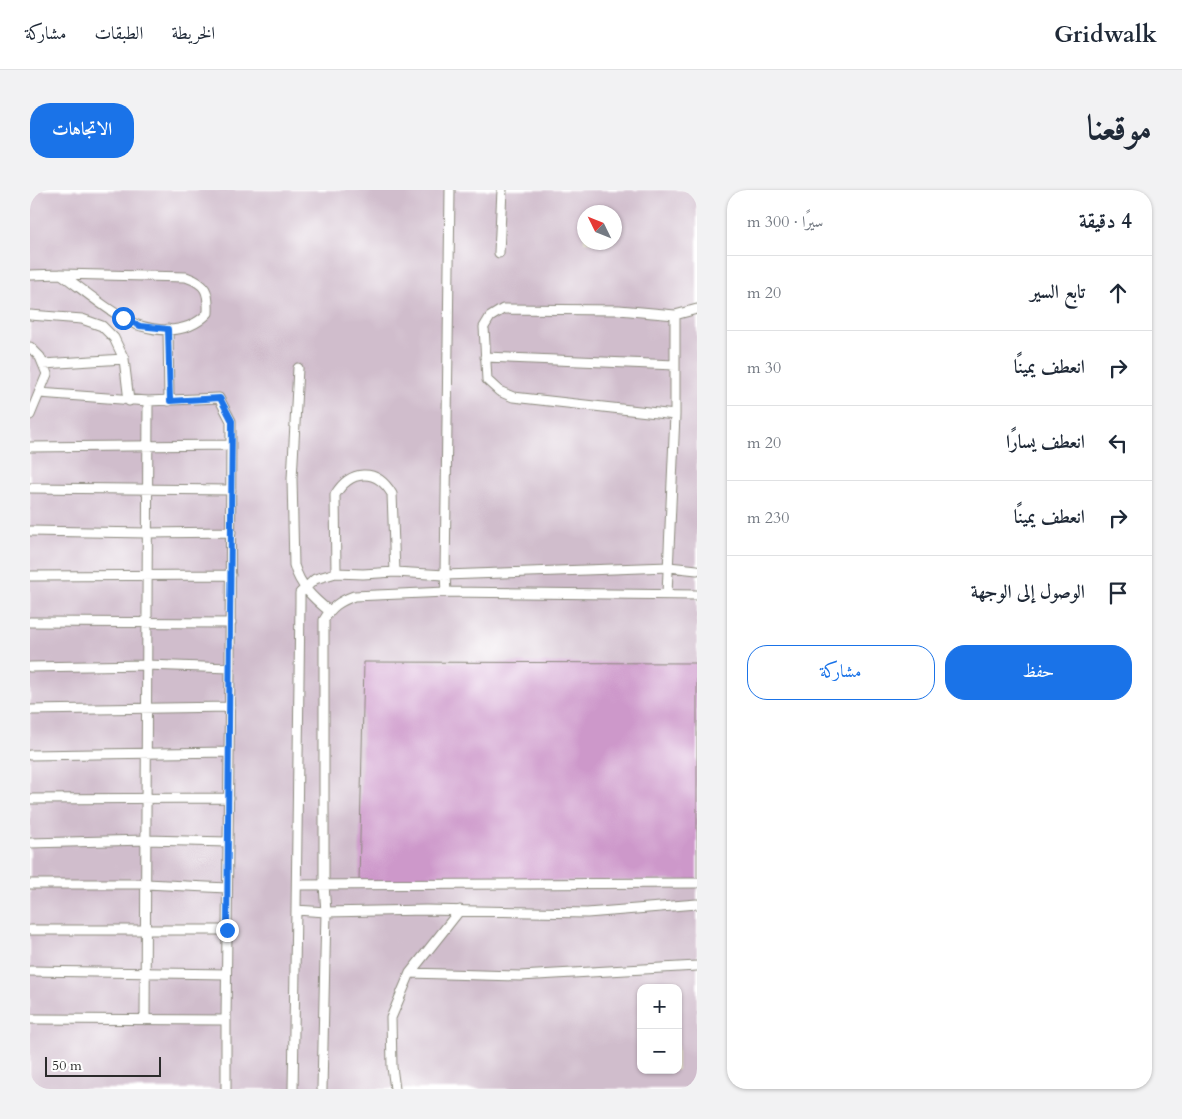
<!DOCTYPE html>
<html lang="ar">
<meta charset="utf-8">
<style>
body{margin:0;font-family:Cardo,Amiri,serif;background:#f2f2f3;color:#1f2937;direction:rtl}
.controls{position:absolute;right:15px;bottom:15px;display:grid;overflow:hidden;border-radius:10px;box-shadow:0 1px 4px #0004}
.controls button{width:45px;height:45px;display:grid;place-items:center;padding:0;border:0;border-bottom:1px solid #e0e1e3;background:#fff;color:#1f2937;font:25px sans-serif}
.compass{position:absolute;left:547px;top:15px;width:45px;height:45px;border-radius:50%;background:#fff;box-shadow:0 1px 4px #0004;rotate:313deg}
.scale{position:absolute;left:15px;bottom:12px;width:116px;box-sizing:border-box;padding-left:5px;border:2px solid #2b2b2b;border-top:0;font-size:14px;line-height:18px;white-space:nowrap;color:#2b2b2b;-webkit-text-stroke:4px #fff;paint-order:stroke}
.stop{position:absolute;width:15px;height:15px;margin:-11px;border:4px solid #1a73e8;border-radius:50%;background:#fff}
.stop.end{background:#1a73e8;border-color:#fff;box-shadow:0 1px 5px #0008}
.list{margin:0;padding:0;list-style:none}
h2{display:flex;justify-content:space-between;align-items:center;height:65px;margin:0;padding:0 20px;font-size:21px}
h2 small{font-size:16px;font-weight:400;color:#747a83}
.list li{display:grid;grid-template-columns:32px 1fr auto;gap:15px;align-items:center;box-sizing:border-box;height:75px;padding:0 20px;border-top:1px solid #e0e1e3}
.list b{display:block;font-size:19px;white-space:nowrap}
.list em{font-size:16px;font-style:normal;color:#747a83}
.actions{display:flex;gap:10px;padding:15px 20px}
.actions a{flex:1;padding:11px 0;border:1px solid #1a73e8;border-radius:20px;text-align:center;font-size:18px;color:#1a73e8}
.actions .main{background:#1a73e8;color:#fff}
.icon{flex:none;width:28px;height:28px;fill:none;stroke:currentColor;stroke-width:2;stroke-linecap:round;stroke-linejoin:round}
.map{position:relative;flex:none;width:667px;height:899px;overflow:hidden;direction:ltr;border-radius:20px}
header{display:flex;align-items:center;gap:30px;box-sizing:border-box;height:70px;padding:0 25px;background:#fff;border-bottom:1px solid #e0e1e3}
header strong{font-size:24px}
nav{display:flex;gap:28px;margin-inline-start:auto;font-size:18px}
.intro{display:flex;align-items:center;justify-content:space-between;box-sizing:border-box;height:120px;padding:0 30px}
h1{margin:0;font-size:35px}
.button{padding:12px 22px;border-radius:20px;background:#1a73e8;color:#fff;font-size:18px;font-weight:700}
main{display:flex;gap:30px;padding:0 30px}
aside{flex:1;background:#fff;border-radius:20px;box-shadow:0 1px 4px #0004}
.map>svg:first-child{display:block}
.industrial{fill:#d0bdcc;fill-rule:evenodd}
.building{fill:#cd98ca}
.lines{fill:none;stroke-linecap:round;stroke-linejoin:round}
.service-casing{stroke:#8c8a7e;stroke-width:11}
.service{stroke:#fff;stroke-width:9}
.route{stroke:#1a73e8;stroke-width:6}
</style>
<header>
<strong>Gridwalk</strong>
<nav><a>الخريطة</a><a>الطبقات</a><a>مشاركة</a></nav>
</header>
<div class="intro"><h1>موقعنا</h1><a class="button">الاتجاهات</a></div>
<main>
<aside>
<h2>4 دقيقة<small>سيرًا · 300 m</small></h2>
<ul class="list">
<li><svg class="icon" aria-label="ahead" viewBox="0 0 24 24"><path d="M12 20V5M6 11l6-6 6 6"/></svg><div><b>تابع السير</b></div><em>20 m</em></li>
<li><svg class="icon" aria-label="right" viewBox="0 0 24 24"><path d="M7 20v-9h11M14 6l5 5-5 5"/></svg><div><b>انعطف يمينًا</b></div><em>30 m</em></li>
<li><svg class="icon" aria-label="left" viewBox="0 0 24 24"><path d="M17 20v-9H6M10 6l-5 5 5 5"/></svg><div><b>انعطف يسارًا</b></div><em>20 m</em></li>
<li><svg class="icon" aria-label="right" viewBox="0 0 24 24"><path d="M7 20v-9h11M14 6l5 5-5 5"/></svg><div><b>انعطف يمينًا</b></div><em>230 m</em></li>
<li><svg class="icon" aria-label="arrive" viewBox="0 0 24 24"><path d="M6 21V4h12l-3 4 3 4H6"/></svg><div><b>الوصول إلى الوجهة</b></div></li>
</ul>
<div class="actions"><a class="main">حفظ</a><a>مشاركة</a></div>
</aside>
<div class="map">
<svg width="667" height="899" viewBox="0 0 667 899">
<rect width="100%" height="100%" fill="#fff"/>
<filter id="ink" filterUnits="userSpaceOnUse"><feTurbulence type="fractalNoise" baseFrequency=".02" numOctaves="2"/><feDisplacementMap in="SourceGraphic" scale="10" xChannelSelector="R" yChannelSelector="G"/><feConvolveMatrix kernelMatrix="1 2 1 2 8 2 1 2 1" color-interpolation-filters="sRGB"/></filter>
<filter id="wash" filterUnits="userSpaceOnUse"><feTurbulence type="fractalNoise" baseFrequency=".0096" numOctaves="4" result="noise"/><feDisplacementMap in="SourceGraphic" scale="20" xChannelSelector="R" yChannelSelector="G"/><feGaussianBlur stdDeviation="1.12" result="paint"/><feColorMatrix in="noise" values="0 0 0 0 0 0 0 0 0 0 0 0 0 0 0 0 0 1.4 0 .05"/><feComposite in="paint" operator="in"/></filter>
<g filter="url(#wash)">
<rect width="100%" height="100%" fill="#ede9d0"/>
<path class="industrial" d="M0,0H667V899H0ZM554,22H584V52H554ZM611,798H648V880H611Z"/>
<g id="blocks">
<path class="building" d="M334,472L667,473V690L329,692Z"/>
</g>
</g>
<g filter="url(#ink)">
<use href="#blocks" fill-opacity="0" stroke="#8c8a7e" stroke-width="1"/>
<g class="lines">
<defs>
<path id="service" d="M469,63L472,0
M0,85L31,84L156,87C176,94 179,101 178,123C160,142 136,143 111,136C90,131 50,97 31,84
M0,125L52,129L72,136L84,148L94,169L99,211
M138,139L139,211
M0,157L10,167L17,184L0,225
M455,167L645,175
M13,174L94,169
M268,178L262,289L264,375C270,396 283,408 299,421
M645,225L483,207L469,201L457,190L454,137L460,127L473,119L589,120L645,125
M0,257L201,255
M0,298L201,300
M0,341L117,343L201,342
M667,380L639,377L415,385L365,382L333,384L306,383L285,389L270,403V412L266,720L296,722L396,720L557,723L667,714
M306,383L305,305C320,280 346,277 362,304L365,382
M0,386L201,385
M416,402L415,385L420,0
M637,404L645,225V125L667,119
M0,432L201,433
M0,477L117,475L200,478
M0,520L200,517
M0,565L199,562
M0,609L199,608
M0,653L116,650L198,652
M0,694H116L197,698
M267,695L667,693
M0,740H197
M0,781L196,784
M380,783L490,786L667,776
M0,829L196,830L200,478L201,231L189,208L118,211L9,203
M115,830L118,211
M196,899V830
M263,899L266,720
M292,899L296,722L294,695V430C301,417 310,411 324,406L416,402L667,405
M365,899L362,877L361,828L380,783L430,720"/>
</defs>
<use href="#service" class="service-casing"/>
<use href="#service" class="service"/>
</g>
</g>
<g class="lines" filter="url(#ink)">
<path class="route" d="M93,128L110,136L138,139L140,211L190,208L202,231L197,740"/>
</g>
</svg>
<div class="controls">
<button>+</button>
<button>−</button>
</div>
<svg class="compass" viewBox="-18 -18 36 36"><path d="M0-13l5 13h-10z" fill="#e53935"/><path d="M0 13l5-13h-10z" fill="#747a83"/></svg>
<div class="scale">50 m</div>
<div class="stop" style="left:93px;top:128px"></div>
<div class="stop end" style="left:197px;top:740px"></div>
</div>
</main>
